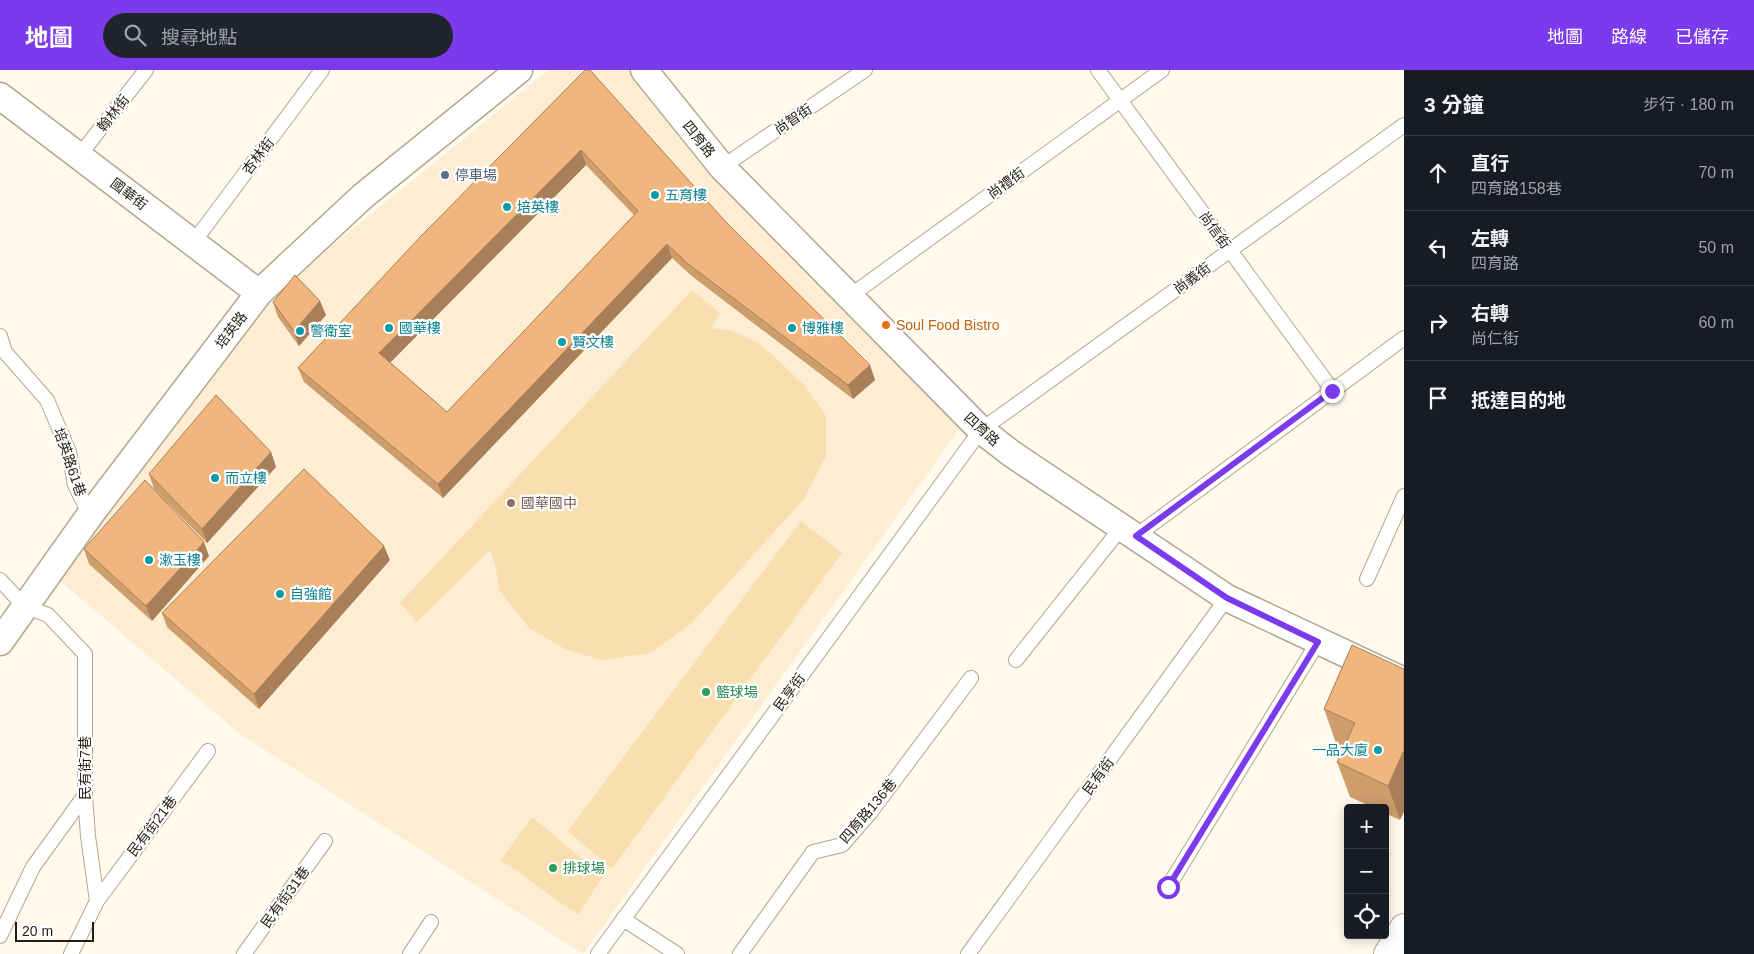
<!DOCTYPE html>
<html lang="zh-TW">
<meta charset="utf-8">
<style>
body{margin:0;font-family:Arial,"Noto Sans TC",sans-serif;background:#20242c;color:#f1f3f6}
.controls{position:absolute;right:15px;bottom:15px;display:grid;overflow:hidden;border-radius:5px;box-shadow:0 2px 12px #0003}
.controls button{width:45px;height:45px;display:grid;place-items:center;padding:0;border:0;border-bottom:1px solid #363941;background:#171b24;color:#f1f3f6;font:25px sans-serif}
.scale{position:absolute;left:15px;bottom:12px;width:79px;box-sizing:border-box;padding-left:5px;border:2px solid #221c13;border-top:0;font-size:14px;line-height:18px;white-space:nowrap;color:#221c13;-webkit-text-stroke:4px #fff;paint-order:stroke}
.stop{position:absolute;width:15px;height:15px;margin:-11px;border:4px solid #7c3aed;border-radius:50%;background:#fff}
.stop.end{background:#7c3aed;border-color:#fff;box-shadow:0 1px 5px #0008}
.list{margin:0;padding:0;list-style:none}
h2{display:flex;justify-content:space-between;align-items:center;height:65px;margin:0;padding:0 20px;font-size:21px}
h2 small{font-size:16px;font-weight:400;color:#9ea1a6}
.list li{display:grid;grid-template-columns:32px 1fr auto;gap:15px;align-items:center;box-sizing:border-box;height:75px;padding:0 20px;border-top:1px solid #363941}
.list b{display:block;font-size:19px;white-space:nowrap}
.list p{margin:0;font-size:16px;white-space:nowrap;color:#9ea1a6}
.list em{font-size:16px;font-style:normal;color:#9ea1a6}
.icon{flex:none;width:28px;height:28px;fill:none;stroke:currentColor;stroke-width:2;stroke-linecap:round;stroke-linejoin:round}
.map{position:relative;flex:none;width:1404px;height:884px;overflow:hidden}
header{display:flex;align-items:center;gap:30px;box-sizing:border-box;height:70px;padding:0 25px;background:#7c3aed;color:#fff}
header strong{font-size:24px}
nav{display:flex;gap:28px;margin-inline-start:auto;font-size:18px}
.search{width:350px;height:45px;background:#20242c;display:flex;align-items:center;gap:12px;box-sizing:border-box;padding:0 18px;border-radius:28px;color:#9ea1a6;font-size:19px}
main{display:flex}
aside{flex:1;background:#171b24}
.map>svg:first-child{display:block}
.built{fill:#fcedd3}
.green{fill:#f9deaf}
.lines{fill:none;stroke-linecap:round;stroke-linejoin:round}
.lane-casing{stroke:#b4a68e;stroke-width:16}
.street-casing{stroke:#b4a68e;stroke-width:29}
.secondary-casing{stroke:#b4a68e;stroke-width:30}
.lane{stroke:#fff;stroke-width:14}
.street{stroke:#fff;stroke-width:26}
.secondary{stroke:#fff;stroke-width:28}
.wall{fill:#ce9d6c;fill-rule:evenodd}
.shaded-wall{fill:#a87f58}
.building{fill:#f0b67e;stroke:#a87f58;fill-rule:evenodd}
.route{stroke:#7c3aed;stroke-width:6}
.service-dot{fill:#5c6f8a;stroke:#fff;stroke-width:2}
.culture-dot{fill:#0f9aa8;stroke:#fff;stroke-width:2}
.food-dot{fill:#e8710a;stroke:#fff;stroke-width:2}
.education-dot{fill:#8d6e63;stroke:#fff;stroke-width:2}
.leisure-dot{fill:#2e9e5b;stroke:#fff;stroke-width:2}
.labels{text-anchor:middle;stroke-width:4.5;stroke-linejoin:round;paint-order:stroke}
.street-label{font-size:14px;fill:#221c13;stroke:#fff}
.service-label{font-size:14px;fill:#4e5e75;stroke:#fff;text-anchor:start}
.culture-label{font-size:14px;fill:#0d838f;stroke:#fff;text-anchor:start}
.food-label{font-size:14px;fill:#c56008;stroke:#fff;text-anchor:start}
.education-label{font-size:14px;fill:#785e54;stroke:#fff;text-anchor:start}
.leisure-label{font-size:14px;fill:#27864d;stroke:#fff;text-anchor:start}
</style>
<header>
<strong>地圖</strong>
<div class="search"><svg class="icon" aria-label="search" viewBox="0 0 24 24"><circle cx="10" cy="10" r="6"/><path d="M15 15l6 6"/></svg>搜尋地點</div>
<nav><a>地圖</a><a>路線</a><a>已儲存</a></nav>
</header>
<main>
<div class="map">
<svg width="1404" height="884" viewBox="0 0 1404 884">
<rect width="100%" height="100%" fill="#fff9ee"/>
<path class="built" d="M549,0H630L960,358L583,884L240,664L58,509L286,213Z"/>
<path class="green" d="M692,220L720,243L711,258L732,261L757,272L774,286L806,317L826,346V386L804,429L692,553L651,583L601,590L565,579L529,558L499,520L496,498L490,480L417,552L400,533Z
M801,451L842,483L612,799L568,761Z
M532,747L603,806L578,845L501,790Z"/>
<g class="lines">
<defs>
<path id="lane" d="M1098,0L1333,321
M79,86L146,0
M722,97L865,0
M193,173L322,0
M850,226L1162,0
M0,266L5,282L47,330L69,382L75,415L90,445
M1136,466L1404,268
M1367,509L1404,426
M0,510L24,536L48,545L85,584V725L88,766L97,831L71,884
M1016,590L1121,458
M1168,817L1318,572
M97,831L208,681
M623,849L677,884
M0,866L33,797L85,725
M244,884L325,771
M410,884L431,852
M598,884L981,360L1404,55
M740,884L813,782L842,775L870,743L971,608
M968,884L1227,528"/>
<path id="street" d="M644,0L722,97L981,360L1012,384L1227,528L1404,611
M0,26L259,223
M0,572L90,445L259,223L363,126L519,0"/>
<path id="secondary" d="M1388,884L1404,858"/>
</defs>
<use href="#lane" class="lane-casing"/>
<use href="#street" class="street-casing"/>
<use href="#secondary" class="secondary-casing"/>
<use href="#lane" class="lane"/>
<use href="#street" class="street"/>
<use href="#secondary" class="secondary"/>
</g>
<path class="wall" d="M585,0L725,151L875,310L853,329L693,207L672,188L443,428L304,312L298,298ZM586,95L634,145L447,342L390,292Z
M273,232L326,245L299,276L278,247Z
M271,382L276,397L207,473L154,419L149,404Z
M84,479L209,486L152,551L89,494Z
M390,490L259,639L167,557L162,543Z
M1352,575L1400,750L1385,743V738H1374L1350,727L1337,692L1344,677L1336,673L1324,639Z"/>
<path class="shaded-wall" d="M581,80L586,95L385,298L379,283Z
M667,174L672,188L443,428L438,414Z
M320,231L326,245L299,276L294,261Z
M870,295L875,310L853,329L848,315Z
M271,382L276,397L207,473L202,459Z
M204,472L209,486L152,551L146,536Z
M384,476L390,490L259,639L254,624Z
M1404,680V742L1400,750L1388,716Z"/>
<path class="building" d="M585,0H590L725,151L870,295L848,315L687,193L667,174L438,414L298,298L422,165ZM581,80L638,141L447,342L379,283Z
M295,205L320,231L294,261L273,232Z
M216,325L271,382L202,459L149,404Z
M304,399L384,476L254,624L162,543Z
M145,410L204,472L146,536L84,479Z
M1352,575L1404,599V680L1388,716L1337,692L1355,653L1324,639Z"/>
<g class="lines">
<path class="route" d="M1168,817L1318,572L1227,528L1136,466L1332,321"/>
</g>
<circle class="service-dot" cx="445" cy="105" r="5"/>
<g class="culture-dot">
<circle cx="655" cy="125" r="5"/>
<circle cx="507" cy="137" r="5"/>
<circle cx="389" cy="258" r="5"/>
<circle cx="792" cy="258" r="5"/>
<circle cx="300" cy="261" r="5"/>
<circle cx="562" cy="272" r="5"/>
<circle cx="215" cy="408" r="5"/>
<circle cx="149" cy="490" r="5"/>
<circle cx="280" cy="524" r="5"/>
<circle cx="1378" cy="680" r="5"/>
</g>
<circle class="food-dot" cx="886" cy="255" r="5"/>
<circle class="education-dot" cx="511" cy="433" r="5"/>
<g class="leisure-dot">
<circle cx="706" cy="622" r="5"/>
<circle cx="553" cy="798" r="5"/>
</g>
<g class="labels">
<g class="street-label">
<text transform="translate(113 43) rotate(-52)" y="5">翰林街</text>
<text transform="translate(793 49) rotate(-34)" y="5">尚智街</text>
<text transform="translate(699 69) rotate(51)" y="5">四育路</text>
<text transform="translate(258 86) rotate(-53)" y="5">杏林街</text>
<text transform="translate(1006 113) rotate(-36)" y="5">尚禮街</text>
<text transform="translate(129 124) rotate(37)" y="5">國華街</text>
<text transform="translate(1215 160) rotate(54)" y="5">尚信街</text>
<text transform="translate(1192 208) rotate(-36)" y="5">尚義街</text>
<text transform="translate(231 260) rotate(-53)" y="5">培英路</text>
<text transform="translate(982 359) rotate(42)" y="5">四育路</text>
<text transform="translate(70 392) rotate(71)" y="5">培英路61巷</text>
<text transform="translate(789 622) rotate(-54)" y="5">民享街</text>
<text transform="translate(85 698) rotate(-90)" y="5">民有街7巷</text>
<text transform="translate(1098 706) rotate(-54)" y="5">民有街</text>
<text transform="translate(868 741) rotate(-50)" y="5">四育路136巷</text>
<text transform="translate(152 756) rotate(-53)" y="5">民有街21巷</text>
<text transform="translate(285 827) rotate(-54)" y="5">民有街31巷</text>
</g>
<g class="service-label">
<text x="455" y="110">停車場</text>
</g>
<g class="culture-label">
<text x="665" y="130">五育樓</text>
<text x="517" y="142">培英樓</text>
<text x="399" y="263">國華樓</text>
<text x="802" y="263">博雅樓</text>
<text x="310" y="266">警衛室</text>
<text x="572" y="277">賢文樓</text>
<text x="225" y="413">而立樓</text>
<text x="159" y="495">漱玉樓</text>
<text x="290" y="529">自強館</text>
<text x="1368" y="685" text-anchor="end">一品大廈</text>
</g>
<g class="food-label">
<text x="896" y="260">Soul Food Bistro</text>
</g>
<g class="education-label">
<text x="521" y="438">國華國中</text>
</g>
<g class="leisure-label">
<text x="716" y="627">籃球場</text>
<text x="563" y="803">排球場</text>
</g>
</g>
</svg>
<div class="controls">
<button>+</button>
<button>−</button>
<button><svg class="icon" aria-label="locate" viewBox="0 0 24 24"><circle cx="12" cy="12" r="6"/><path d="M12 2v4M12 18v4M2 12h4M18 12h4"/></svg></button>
</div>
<div class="scale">20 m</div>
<div class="stop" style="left:1168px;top:817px"></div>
<div class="stop end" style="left:1332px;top:321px"></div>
</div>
<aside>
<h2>3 分鐘<small>步行 · 180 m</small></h2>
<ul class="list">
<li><svg class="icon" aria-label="ahead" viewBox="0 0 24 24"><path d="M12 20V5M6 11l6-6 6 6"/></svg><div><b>直行</b><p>四育路158巷</p></div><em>70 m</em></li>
<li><svg class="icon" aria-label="left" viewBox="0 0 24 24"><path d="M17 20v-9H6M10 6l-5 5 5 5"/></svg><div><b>左轉</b><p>四育路</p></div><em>50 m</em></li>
<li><svg class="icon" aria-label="right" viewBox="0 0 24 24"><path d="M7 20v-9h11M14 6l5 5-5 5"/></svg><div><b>右轉</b><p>尚仁街</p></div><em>60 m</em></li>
<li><svg class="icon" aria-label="arrive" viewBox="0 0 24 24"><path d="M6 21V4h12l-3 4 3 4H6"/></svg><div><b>抵達目的地</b></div></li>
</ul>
</aside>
</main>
